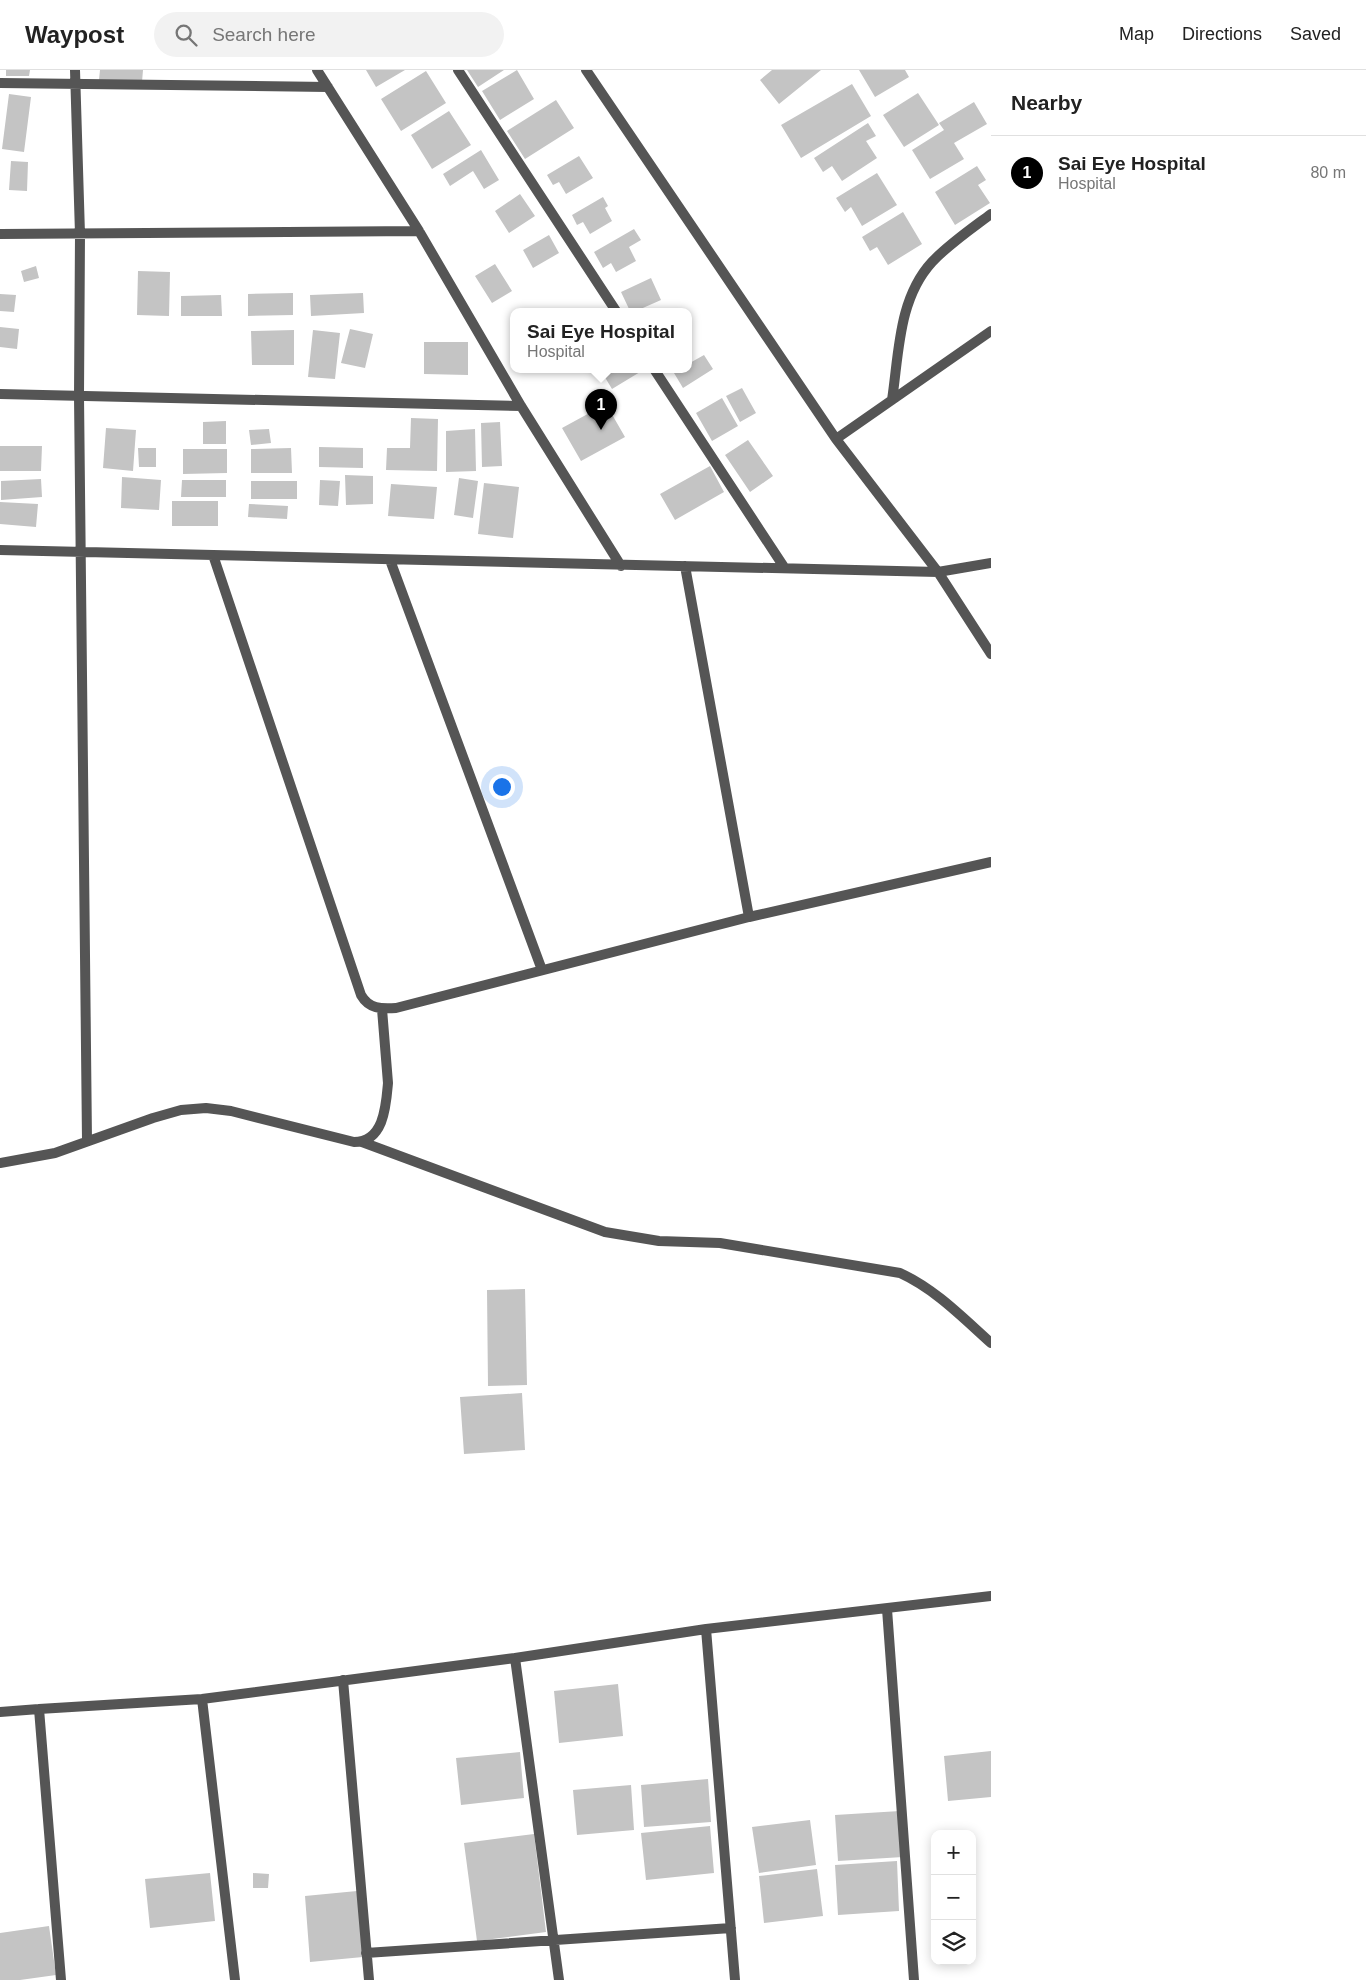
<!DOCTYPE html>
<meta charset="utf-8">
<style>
body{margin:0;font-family:Arial,sans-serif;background:#f2f2f2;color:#222}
.controls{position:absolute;right:15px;bottom:15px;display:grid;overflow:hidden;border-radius:10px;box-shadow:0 2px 12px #0003}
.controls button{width:45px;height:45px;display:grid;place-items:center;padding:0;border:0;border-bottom:1px solid #e0e0e0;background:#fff;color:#222;font:25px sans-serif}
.you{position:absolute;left:501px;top:716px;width:18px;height:18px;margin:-12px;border:4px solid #fff;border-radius:50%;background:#1a73e8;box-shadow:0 0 0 8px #1a73e833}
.badge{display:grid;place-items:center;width:32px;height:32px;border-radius:50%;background:#000;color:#fff;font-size:16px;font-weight:700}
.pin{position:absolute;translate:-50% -41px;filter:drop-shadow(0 1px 2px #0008)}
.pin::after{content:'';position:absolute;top:26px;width:18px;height:15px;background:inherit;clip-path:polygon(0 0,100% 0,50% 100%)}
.popup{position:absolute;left:510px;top:238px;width:182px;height:65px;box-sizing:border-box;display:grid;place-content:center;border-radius:10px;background:#fff;filter:drop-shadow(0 1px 4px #0005);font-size:16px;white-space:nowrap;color:#767676}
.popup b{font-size:19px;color:#222}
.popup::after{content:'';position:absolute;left:50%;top:100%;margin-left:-10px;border:10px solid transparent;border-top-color:#fff}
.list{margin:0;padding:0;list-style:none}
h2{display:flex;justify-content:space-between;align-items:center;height:65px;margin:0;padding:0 20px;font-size:21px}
h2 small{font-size:16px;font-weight:400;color:#767676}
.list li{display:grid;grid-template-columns:32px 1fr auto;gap:15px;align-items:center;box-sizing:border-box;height:75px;padding:0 20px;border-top:1px solid #e0e0e0}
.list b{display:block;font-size:19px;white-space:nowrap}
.list p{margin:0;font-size:16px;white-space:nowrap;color:#767676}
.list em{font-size:16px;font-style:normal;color:#767676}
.icon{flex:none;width:28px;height:28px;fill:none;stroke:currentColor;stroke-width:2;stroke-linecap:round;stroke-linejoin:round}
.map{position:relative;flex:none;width:991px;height:1910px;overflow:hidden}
header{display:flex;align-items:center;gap:30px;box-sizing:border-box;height:70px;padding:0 25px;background:#fff;border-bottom:1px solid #e0e0e0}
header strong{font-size:24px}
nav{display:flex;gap:28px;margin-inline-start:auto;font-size:18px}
.search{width:350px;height:45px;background:#f2f2f2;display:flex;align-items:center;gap:12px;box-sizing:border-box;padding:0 18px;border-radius:28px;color:#767676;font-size:19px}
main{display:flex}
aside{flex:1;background:#fff}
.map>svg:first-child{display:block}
.building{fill:#c4c4c4}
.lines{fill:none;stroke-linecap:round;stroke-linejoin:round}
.lane{stroke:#555;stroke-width:10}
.street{stroke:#555;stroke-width:10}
</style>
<header>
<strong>Waypost</strong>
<div class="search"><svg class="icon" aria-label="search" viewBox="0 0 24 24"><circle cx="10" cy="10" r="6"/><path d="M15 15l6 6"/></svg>Search here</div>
<nav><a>Map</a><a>Directions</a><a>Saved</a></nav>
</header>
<main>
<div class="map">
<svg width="991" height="1910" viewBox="0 0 991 1910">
<rect width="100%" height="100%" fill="#fff"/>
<path class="building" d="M6,0H30L29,6H6Z
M100,0H143L142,12L99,10Z
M366,0H405L376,17Z
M467,0H504L478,17Z
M517,0L534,29L500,50L482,21Z
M772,0H821L779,34L760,10Z
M859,0H905L909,7L875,27Z
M426,1L446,33L401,61L381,29Z
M852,14L871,46L801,88L781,55Z
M918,23L939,55L904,77L883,45Z
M9,24L31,27L24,82L2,79Z
M556,30L574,58L525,89L507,61Z
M974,32L987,54L954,73L964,89L930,109L912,80L944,60L939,53Z
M449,41L471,75L432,99L411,65Z
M868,53L876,66L866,71L877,88L842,111L832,96L823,102L814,88Z
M481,80L499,110L484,119L473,101L450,116L443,104Z
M579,86L593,108L566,124L559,112L553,115L547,105Z
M11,91L28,92L27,121L9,120Z
M977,96L986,110L978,115L990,133L955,155L935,122Z
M877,103L897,135L862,156L851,137L845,142L836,128Z
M520,124L535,146L509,163L495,141Z
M603,127L608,136L605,138L612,151L590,164L583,152L577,155L572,145Z
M903,142L922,174L888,195L877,177L870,181L862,167Z
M634,159L641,170L629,177L636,191L616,202L611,193L603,198L594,182Z
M549,165L559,183L533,198L523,180Z
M495,194L512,221L492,233L475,206Z
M36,196L39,208L24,212L21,201Z
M138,201L170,202L169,246L137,245Z
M651,208L661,230L636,241H630L621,222Z
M293,223V245L248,246V224Z
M363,223L364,243L311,246L310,225Z
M0,224L16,225L14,242L0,241Z
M221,225L222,246H181V226Z
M0,257L19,259L17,279L0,277Z
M350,259L373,264L365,298L341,293Z
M294,260V295H252L251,261Z
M313,260L340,263L335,309L308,307Z
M424,272H468V305L424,304Z
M704,285L713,299L683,318L674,303L681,299H688V294Z
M600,299H637L640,302L612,319Z
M742,318L756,343L740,352L726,326Z
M722,328L738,356L712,371L696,343Z
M606,334L625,367L581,391L562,358Z
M411,348L438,349L437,401L386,400L387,378H410Z
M226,351V374H203V352Z
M500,352L502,396L482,397L481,353Z
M106,358L136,360L133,401L103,398Z
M269,359L271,373L251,375L249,360Z
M475,359L476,401L446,402V361Z
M748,370L773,406L750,422L725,385Z
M0,376H42L41,401H0Z
M319,377L363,378V398L319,397Z
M138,378H156V397H139Z
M291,378L292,403H251V379Z
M183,379H227V403L183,404Z
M710,396L724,422L675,450L660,424Z
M345,405L373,406V434L346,435Z
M122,407L161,410L159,440L121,438Z
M459,408L478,411L473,448L454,445Z
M41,409L42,427L1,430V411Z
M182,410H226V427H181Z
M320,410L340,411L338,436L319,435Z
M251,411H297V429H251Z
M484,413L519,417L513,468L478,464Z
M391,414L437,417L434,449L388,446Z
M172,431H218V456H172Z
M0,432L38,434L36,457L0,454Z
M249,434L288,436L287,449L248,447Z
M525,1219L527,1315L488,1316L487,1220Z
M522,1323L525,1380L464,1384L460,1327Z
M618,1614L623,1666L559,1673L554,1621Z
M991,1681V1727L948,1731L944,1686Z
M520,1682L524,1728L461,1735L456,1688Z
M708,1709L711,1752L644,1757L641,1715Z
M631,1715L634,1760L577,1765L573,1720Z
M900,1741L903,1787L838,1791L835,1745Z
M810,1750L816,1795L759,1803L752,1757Z
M710,1756L714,1803L646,1810L641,1763Z
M534,1764L546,1862L477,1871L464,1773Z
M897,1791L899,1841L838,1845L835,1795Z
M817,1799L823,1846L764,1853L759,1806Z
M210,1803L215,1851L150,1858L145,1809Z
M253,1803L269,1804L268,1818H253Z
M357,1821L363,1887L310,1892L305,1826Z
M49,1856L56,1905L20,1910H0V1863Z"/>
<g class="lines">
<path class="lane" d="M362,1072L605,1162L659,1171L720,1173L900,1203C935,1219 962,1247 991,1273"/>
<path class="street" d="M75,0L80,164L79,326L87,1071
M317,0L419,161L521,336L621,496
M458,0L616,241
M586,0L836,369L938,502
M0,13L328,17
M0,164L419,161
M654,299L784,497
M0,324L521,336
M892,330C899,284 898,229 932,192C949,174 971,159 991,144
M836,369L991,261
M0,480L938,502
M213,485L361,925C369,939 381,939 396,938L749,847L991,792
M390,490L542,900
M991,493L938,502L991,584
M685,496L749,847
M0,1093L55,1083L153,1048L181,1040L206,1038L231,1041L354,1072C384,1072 386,1036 388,1013L382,939
M887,1539L914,1910
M706,1559L735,1910
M515,1588L559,1910
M343,1610L369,1910
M202,1629L235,1910
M0,1642L39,1639
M366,1883L731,1858
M61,1910L39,1639L202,1629L515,1588L706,1559L991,1526"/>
</g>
</svg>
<div class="controls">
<button>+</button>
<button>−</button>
<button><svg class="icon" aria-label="layers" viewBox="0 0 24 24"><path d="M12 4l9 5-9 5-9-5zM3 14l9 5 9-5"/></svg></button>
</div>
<div class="you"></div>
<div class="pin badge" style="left:601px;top:360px">1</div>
<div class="popup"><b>Sai Eye Hospital</b>Hospital</div>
</div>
<aside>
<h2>Nearby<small></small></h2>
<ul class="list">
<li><span class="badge">1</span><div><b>Sai Eye Hospital</b><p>Hospital</p></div><em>80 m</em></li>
</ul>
</aside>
</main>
